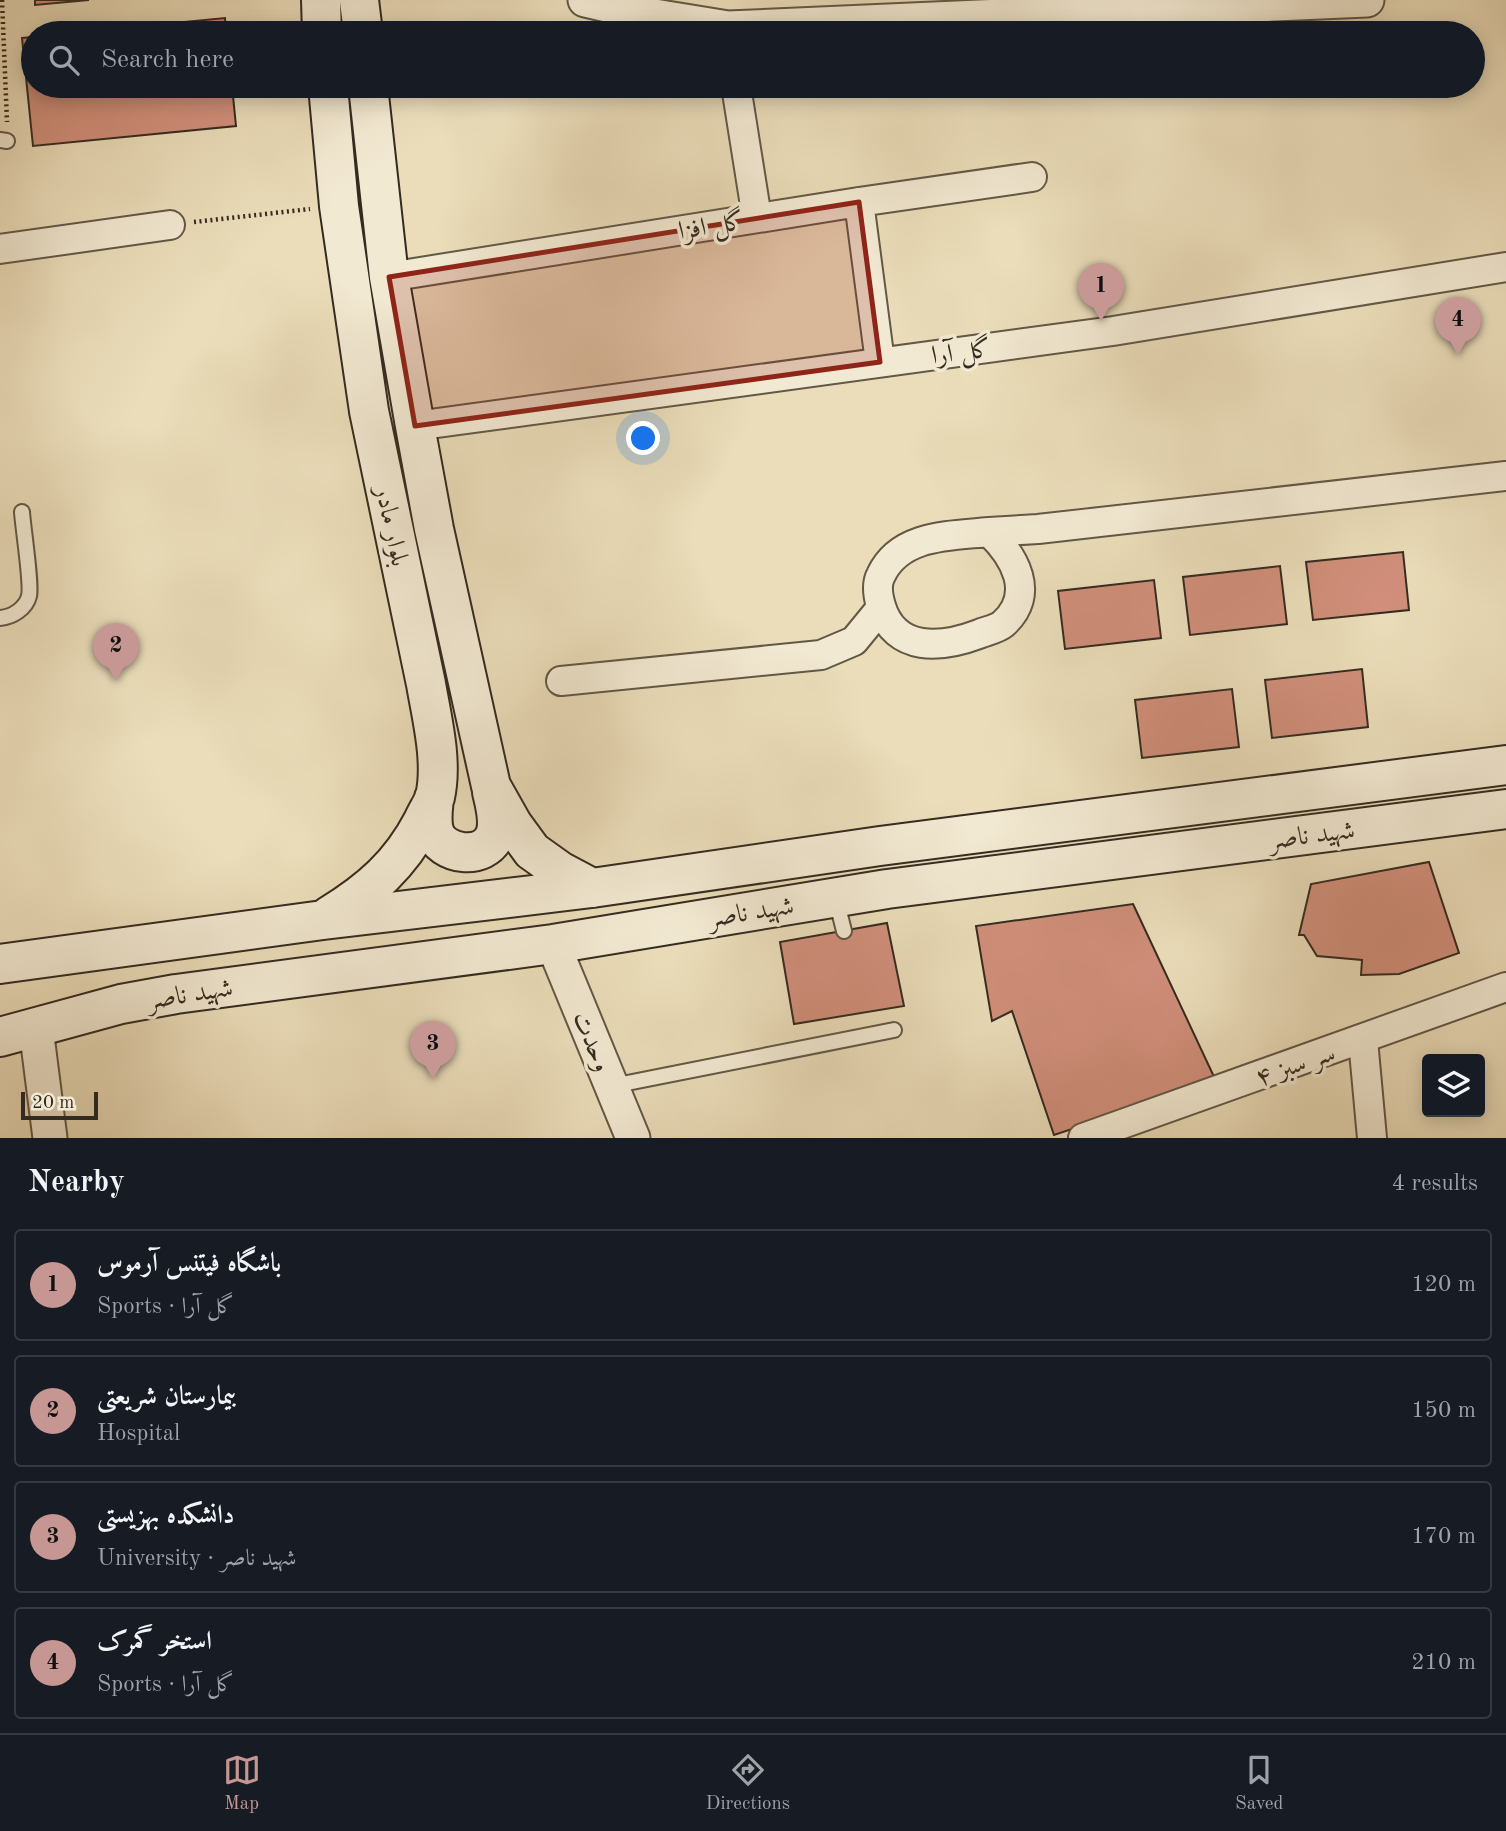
<!DOCTYPE html>
<meta charset="utf-8">
<style>
body{margin:0;font-family:"Old Standard TT",Amiri,serif;background:#20242c;color:#f1f3f6}
.controls{position:absolute;right:21px;bottom:21px;display:grid;overflow:hidden;border-radius:7px;box-shadow:0 4px 18px #0003}
.controls button{width:63px;height:63px;display:grid;place-items:center;padding:0;border:0;border-bottom:2px solid #363941;background:#171b24;color:#f1f3f6;font:35px sans-serif}
.scale{position:absolute;left:21px;bottom:18px;width:77px;box-sizing:border-box;padding-left:7px;border:4px solid #342b20;border-top:0;font-size:19px;line-height:24px;white-space:nowrap;color:#342b20;-webkit-text-stroke:5px #f2e9d2;paint-order:stroke}
.you{position:absolute;left:644px;top:439px;width:24px;height:24px;margin:-18px;border:5px solid #fff;border-radius:50%;background:#1a73e8;box-shadow:0 0 0 10px #1a73e833}
.badge{display:grid;place-items:center;width:46px;height:46px;border-radius:50%;background:#c59692;color:#111;font-size:23px;font-weight:700}
.pin{position:absolute;translate:-50% -58px;filter:drop-shadow(0 2px 4px #0008)}
.pin::after{content:'';position:absolute;top:37px;width:24px;height:21px;background:inherit;clip-path:polygon(0 0,100% 0,50% 100%)}
.list{margin:0;padding:0;list-style:none}
h2{display:flex;justify-content:space-between;align-items:center;height:91px;margin:0;padding:0 28px;font-size:30px}
h2 small{font-size:23px;font-weight:400;color:#9ea1a6}
.list li{display:grid;grid-template-columns:46px 1fr auto;gap:21px;align-items:center;box-sizing:border-box;height:112px;margin:0 14px 14px;padding:0 14px;border:2px solid #363941;border-radius:7px}
.list b{display:block;font-size:26px;white-space:nowrap}
.list p{margin:0;font-size:23px;white-space:nowrap;color:#9ea1a6}
.list em{font-size:23px;font-style:normal;color:#9ea1a6}
.icon{flex:none;width:38px;height:38px;fill:none;stroke:currentColor;stroke-width:2;stroke-linecap:round;stroke-linejoin:round}
.map{position:relative;flex:none;width:1506px;height:1138px;overflow:hidden}
.search{position:absolute;background:#171b24;box-shadow:0 4px 18px #0003;left:21px;right:21px;top:21px;height:77px;display:flex;align-items:center;gap:18px;box-sizing:border-box;padding:0 24px;border-radius:38px;color:#9ea1a6;font-size:26px}
.sheet{height:595px;background:#171b24}
nav{display:flex;justify-content:space-around;align-items:center;box-sizing:border-box;height:98px;border-top:2px solid #363941;background:#171b24;font-size:19px;color:#9ea1a6}
nav a{display:grid;justify-items:center;gap:4px}
nav .on{color:#c59692}
.map>svg:first-child{display:block}
.building{fill:#d18f7b;stroke:#342b20;stroke-width:2}
.lines{fill:none;stroke-linecap:round;stroke-linejoin:round}
.service-casing{stroke:#625846;stroke-width:18}
.minor-casing{stroke:#625846;stroke-width:32}
.tertiary-casing{stroke:#625846;stroke-width:37}
.secondary-casing{stroke:#342b20;stroke-width:42}
.path{stroke:#342b20;stroke-width:4.5;stroke-dasharray:2 3.5;stroke-linecap:butt}
.service{stroke:#f2e9d2;stroke-width:14}
.minor{stroke:#f2e9d2;stroke-width:28}
.tertiary{stroke:#f2e9d2;stroke-width:33}
.secondary{stroke:#f2e9d2;stroke-width:38}
.marked{fill:#8f2418;fill-opacity:0.2;stroke:#8f2418;stroke-width:5;stroke-linejoin:round}
.labels{text-anchor:middle;stroke-width:7;stroke-linejoin:round;paint-order:stroke}
.street-label{font-size:26px;fill:#342b20;stroke:#f2e9d2}
</style>
<div class="map">
<svg width="1506" height="1138" viewBox="0 0 1506 1138">
<rect width="100%" height="100%" fill="#ebddba"/>
<filter id="stains"><feTurbulence type="fractalNoise" baseFrequency=".00286" numOctaves="4"/><feColorMatrix values="0 0 0 0 .2 0 0 0 0 .09 0 0 0 0 .02 0 0 0 .5 -.17"/></filter>
<radialGradient id="worn" r=".72"><stop offset=".6" stop-color="#630" stop-opacity="0"/><stop offset="1" stop-color="#630" stop-opacity=".3"/></radialGradient>
<path class="building" d="M35,0H89L35,5Z
M225,18L226,33H69Z
M33,37V86H232L236,126L33,146L22,38Z
M1403,552L1409,610L1313,620L1306,562Z
M1280,566L1287,624L1190,635L1183,577Z
M1154,580L1161,638L1065,649L1058,591Z
M1362,669L1368,727L1272,738L1265,680Z
M1232,689L1239,747L1142,758L1135,700Z
M1429,862L1459,953L1399,974L1361,975L1362,960L1317,956L1304,935H1299L1311,884Z
M1133,904L1216,1081L1054,1135L1012,1011L992,1021L976,926Z
M887,923L904,1006L794,1024L780,942Z"/>
<g class="lines">
<defs>
<path id="service" d="M0,140L7,141
M0,618C13,617 26,608 29,596C32,585 23,528 22,512
M836,899L844,931
M612,1086L894,1030"/>
<path id="minor" d="M736,86L757,218
M859,202L880,362
M0,249L170,225
M389,277L859,202L1032,177
M415,426L1113,331L1506,267
M989,532L1038,529L1506,476
M989,532C1014,556 1037,594 1003,624C997,629 986,631 979,634C942,648 895,653 881,606C878,596 876,584 881,575C900,534 951,536 989,532Z
M561,681L821,655L854,641L881,608
M1363,1040L1372,1138
M1083,1138L1506,987"/>
<path id="tertiary" d="M585,0L654,16L728,28L1367,0
M553,944L633,1138
M36,1028L50,1138"/>
<path id="secondary" d="M321,0L322,33
M359,0L363,33
M328,86L339,206L369,411L426,684C432,719 443,762 435,797C432,805 426,814 423,821C400,865 370,891 329,916
M368,86L389,277L415,426L434,529L491,786L513,825L532,851L560,871L592,888
M434,798C433,808 431,820 434,831C441,856 485,861 495,835C500,822 495,805 492,792
M0,964L323,920L592,888L880,846L1506,765
M0,1037L121,1004L176,994L553,944L887,889L1506,809"/>
</defs>
<use href="#service" class="service-casing"/>
<use href="#minor" class="minor-casing"/>
<use href="#tertiary" class="tertiary-casing"/>
<use href="#secondary" class="secondary-casing"/>
<path class="path" d="M2,0L7,122
M194,222L310,209"/>
<use href="#service" class="service"/>
<use href="#minor" class="minor"/>
<use href="#tertiary" class="tertiary"/>
<use href="#secondary" class="secondary"/>
</g>
<path class="marked" d="M859,202L880,362L415,426L389,277Z"/>
<g class="labels">
<g class="street-label">
<text transform="translate(711 225) rotate(-9)" y="9">گل افزا</text>
<text transform="translate(961 351) rotate(-7)" y="9">گل آرا</text>
<text transform="translate(393 526) rotate(78)" y="9">بلوار مادر</text>
<text transform="translate(1312 834) rotate(-7)" y="9">شهید ناصر</text>
<text transform="translate(751 911) rotate(-9)" y="9">شهید ناصر</text>
<text transform="translate(190 993) rotate(-9)" y="9">شهید ناصر</text>
<text transform="translate(593 1041) rotate(67)" y="9">وحدت</text>
<text transform="translate(1295 1064) rotate(-19)" y="9">سر سبز ۴</text>
</g>
</g>
<rect width="100%" height="100%" filter="url(#stains)"/>
<rect width="100%" height="100%" fill="url(#worn)"/>
</svg>
<div class="controls">
<button><svg class="icon" aria-label="layers" viewBox="0 0 24 24"><path d="M12 4l9 5-9 5-9-5zM3 14l9 5 9-5"/></svg></button>
</div>
<div class="scale">20 m</div>
<div class="you"></div>
<div class="pin badge" style="left:1101px;top:321px">1</div>
<div class="pin badge" style="left:116px;top:681px">2</div>
<div class="pin badge" style="left:433px;top:1079px">3</div>
<div class="pin badge" style="left:1458px;top:355px">4</div>
<div class="search"><svg class="icon" aria-label="search" viewBox="0 0 24 24"><circle cx="10" cy="10" r="6"/><path d="M15 15l6 6"/></svg>Search here</div>
</div>
<section class="sheet">
<h2>Nearby<small>4 results</small></h2>
<ul class="list">
<li><span class="badge">1</span><div><b>باشگاه فیتنس آرموس</b><p>Sports · گل آرا</p></div><em>120 m</em></li>
<li><span class="badge">2</span><div><b>بیمارستان شریعتی</b><p>Hospital</p></div><em>150 m</em></li>
<li><span class="badge">3</span><div><b>دانشکده بهزیستی</b><p>University · شهید ناصر</p></div><em>170 m</em></li>
<li><span class="badge">4</span><div><b>استخر گمرک</b><p>Sports · گل آرا</p></div><em>210 m</em></li>
</ul>
</section>
<nav>
<a class="on"><svg class="icon" aria-label="map" viewBox="0 0 24 24"><path d="M3 6l6-2 6 2 6-2v14l-6 2-6-2-6 2zM9 4v14M15 6v14"/></svg>Map</a>
<a><svg class="icon" aria-label="directions" viewBox="0 0 24 24"><path d="M12 3l9 9-9 9-9-9zM9 14v-3h6M13 9l2 2-2 2"/></svg>Directions</a>
<a><svg class="icon" aria-label="saved" viewBox="0 0 24 24"><path d="M7 4h10v16l-5-4-5 4z"/></svg>Saved</a>
</nav>
